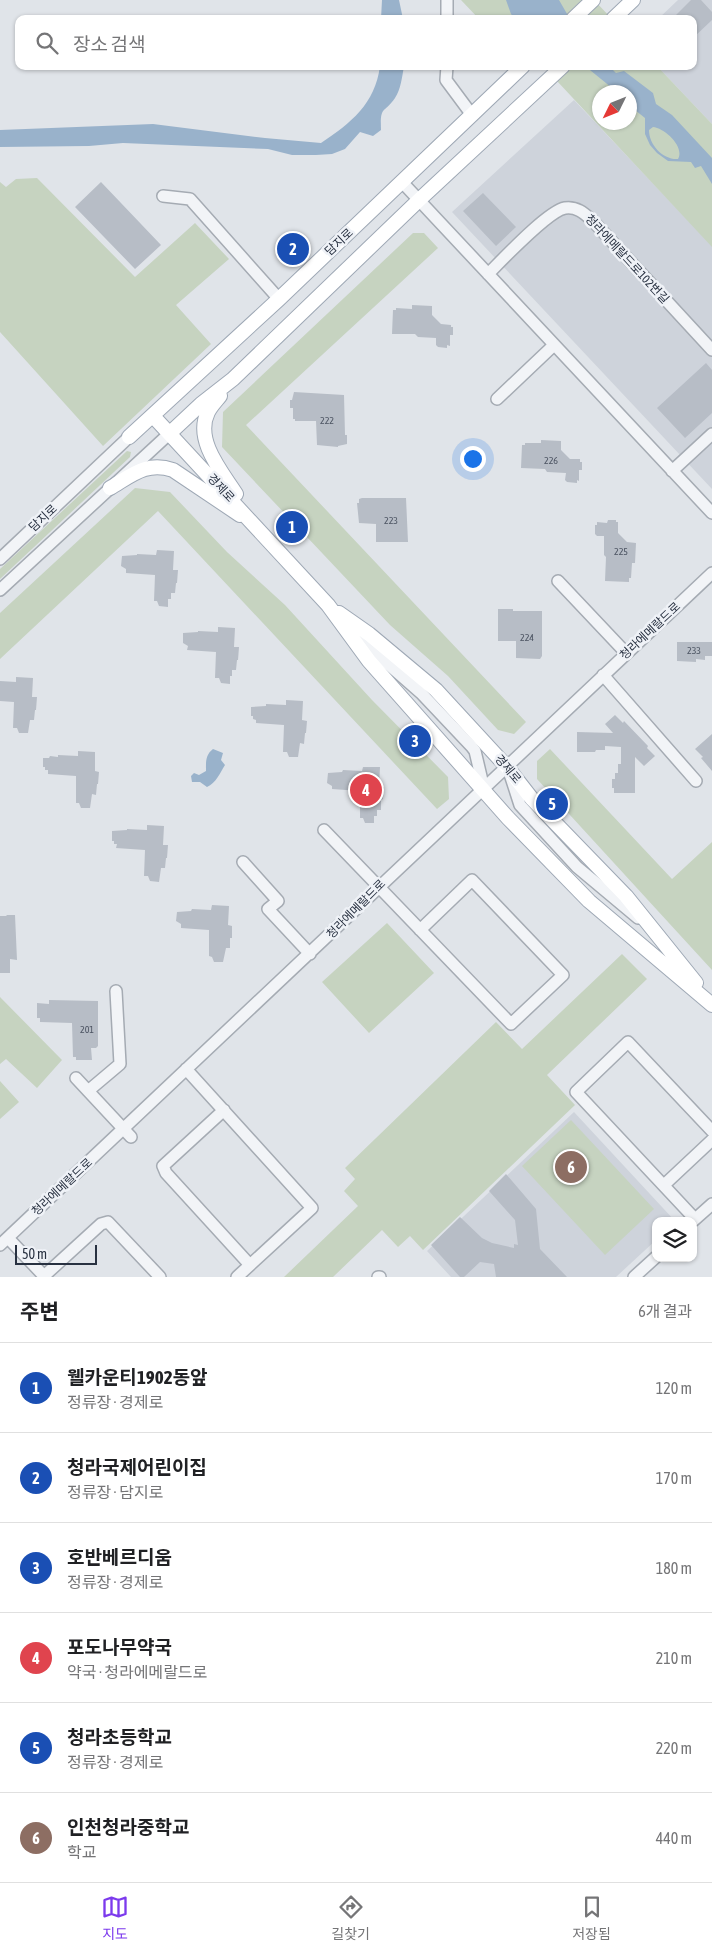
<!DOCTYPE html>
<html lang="ko">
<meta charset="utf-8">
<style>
body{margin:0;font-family:"Asap Condensed","Noto Sans KR",sans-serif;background:#f2f2f2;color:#202124}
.controls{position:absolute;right:15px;bottom:15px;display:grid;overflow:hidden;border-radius:10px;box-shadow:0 1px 4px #0004}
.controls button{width:45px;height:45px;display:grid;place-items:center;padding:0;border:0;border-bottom:1px solid #e0e0e0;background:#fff;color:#202124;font:25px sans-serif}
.compass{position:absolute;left:592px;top:85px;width:45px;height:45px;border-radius:50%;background:#fff;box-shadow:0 1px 4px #0004;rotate:227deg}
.scale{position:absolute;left:15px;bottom:12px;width:82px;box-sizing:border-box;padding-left:5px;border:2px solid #283141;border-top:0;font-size:14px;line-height:18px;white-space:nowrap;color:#283141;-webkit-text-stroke:4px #eff2f7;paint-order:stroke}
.you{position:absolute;left:472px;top:458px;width:18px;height:18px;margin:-12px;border:4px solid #fff;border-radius:50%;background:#1a73e8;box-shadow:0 0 0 8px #1a73e833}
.badge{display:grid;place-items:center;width:32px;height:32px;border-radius:50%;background:#7c3aed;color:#fff;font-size:16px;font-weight:700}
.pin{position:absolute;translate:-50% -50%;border:2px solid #fff;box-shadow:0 1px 5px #0006}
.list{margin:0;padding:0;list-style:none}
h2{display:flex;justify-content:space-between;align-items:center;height:65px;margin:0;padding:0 20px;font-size:21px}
h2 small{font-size:16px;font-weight:400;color:#757577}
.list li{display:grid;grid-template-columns:32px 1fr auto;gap:15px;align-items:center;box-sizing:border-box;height:90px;padding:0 20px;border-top:1px solid #e0e0e0}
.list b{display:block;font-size:19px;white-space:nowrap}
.list p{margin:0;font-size:16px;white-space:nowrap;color:#757577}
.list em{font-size:16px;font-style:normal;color:#757577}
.icon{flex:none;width:28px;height:28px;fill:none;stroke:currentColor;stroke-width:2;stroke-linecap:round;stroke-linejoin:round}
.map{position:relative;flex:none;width:712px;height:1277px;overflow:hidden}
.search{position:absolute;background:#fff;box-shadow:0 1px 4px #0004;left:15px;right:15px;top:15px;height:55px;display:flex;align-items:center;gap:12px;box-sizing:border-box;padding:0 18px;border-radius:10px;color:#757577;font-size:19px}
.sheet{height:605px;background:#fff}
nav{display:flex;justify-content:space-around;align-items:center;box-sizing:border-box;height:70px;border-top:1px solid #e0e0e0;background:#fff;font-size:14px;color:#757577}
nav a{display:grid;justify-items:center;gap:2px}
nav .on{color:#7c3aed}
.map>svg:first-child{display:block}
.built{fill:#ced3db}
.green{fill:#c6d3c0;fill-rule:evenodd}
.water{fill:#99b2cb;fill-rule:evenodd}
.building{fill:#b7bdc6}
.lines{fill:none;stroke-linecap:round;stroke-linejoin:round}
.minor-casing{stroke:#a5abb3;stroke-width:14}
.major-casing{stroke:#9ea8b5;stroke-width:16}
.minor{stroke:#f2f4f7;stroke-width:11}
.major{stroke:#fff;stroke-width:14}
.labels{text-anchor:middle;stroke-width:5;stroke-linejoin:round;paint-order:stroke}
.number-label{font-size:10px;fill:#4c5462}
.street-label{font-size:12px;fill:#283141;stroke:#eff2f7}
</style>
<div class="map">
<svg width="712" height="1277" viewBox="0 0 712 1277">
<rect width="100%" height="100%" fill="#e0e4e9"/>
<path class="built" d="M678,0H712V124L657,66H693V19H658Z
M574,100L712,246V489L452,212Z
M574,1112L675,1221H656V1240L616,1277H451L427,1251Z"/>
<path class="green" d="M461,0H594L612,19H479Z
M543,66H657L712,124V247ZM600,92H630V122H600Z
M37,178L135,277L195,223L229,259L176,305L211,344L103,446L0,332V182L6,187L16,179Z
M413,233H424L438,248L246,425L526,722L514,734L498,730L448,676L390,625L222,447L223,412Z
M127,451L131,452L130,457L0,579V569Z
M135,488L170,492L227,552L285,605L372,700L448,777L449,799L437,809L158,511L0,659V613Z
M550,749L672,879L712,842V970L537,779V761Z
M387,923L434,973L369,1033L322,982Z
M622,954L647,979L547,1075L575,1105L423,1250L410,1236L398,1247L382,1230L333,1277H284L358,1206L344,1191L355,1179L345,1168L496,1022L522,1049Z
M0,997L62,1060L37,1088L6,1059L0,1064Z
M0,1081L19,1102L0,1119Z
M571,1120L654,1209L605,1255L522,1166Z"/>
<path class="water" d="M382,0H399L403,19H381Z
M506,0H559L570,19H515L511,14Z
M380,66H404C402,77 401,89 395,98C384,114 380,105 381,130L373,136L360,132L345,149L332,154L316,155H292L268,149L123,143L89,146L0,147V130L153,124L265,138L321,143C351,123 375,104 380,66Z
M585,66H609L616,73L624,71L653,93L656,104L672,115L712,158V184L701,166L695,168L691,162L668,161L657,153L650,145L645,134V118L630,106V92H617ZM653,127C665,128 685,147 678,159C663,160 649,145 649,130Z
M213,749L223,753L221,760L225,765C220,773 216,783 207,787L200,782H192L191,776L194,773L199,775L206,771C206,763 205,755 213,749Z"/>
<path class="building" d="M691,0H701L712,12V20L693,38V19H672Z
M101,182L161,245L135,269L75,207Z
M483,193L516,227L496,246L463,211Z
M412,305L432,306V315L441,324L451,325V327H453V335H450V346L447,345V348L438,347L436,345V338L418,337L415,334H392L393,310H396V308L412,309Z
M706,363L712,370V413L685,438L657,408Z
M294,392L344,395L345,435H347V444L338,446V447L317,445L316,421H295V419H293V408H290V400H292Z
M541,440L561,441V450L570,459H580V462H582V470H579V481L577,480V483L567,482L565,480L566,473L547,472L545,469L521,468L522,445H525V443H541Z
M362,498H406L408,542H376V524L359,523L357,503H359V499Z
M608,520H616V522H618V533L627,542L636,543L635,563H632L631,578H629V582L605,581L606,557L604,555V536H597L595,534V525H597V522L607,523Z
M157,550L174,551L173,570H178L177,583H176L175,593H171V599H168V607L159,606L157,601H154L155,575L126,573V569L121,566L122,556L137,555V554L156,555Z
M498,609H513V611H542V656L540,659L516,658V641H498Z
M218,627L235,628L234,647H239L238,660H237L236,670H232V676H230V684L221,683L219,678H215L216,652L187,650L188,646L183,643V633L198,632V631L218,632Z
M677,642H712V656H705V660L696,659V662L677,661Z
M16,677L33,678L32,697H37L36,710H35L34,720H30L28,733H19L17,728H13L14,702L0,701V681L16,682Z
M286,700L303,701L302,720L307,721L306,733H305L304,744L300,743L298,757H289L287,752H283L284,725L256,723V720L253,719V716H251V707L266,706V704L286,705Z
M615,715L623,723L624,721L648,746L647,748L655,756L644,766L635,757V793H614V788H612V779H615V773H618V764H621V747L605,746V750H596L595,752H577V732L613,733L605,724Z
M712,734V771L701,758L703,757L695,749Z
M78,751L95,752V771L99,772L98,784H97L96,795L92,794L90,808H81L79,803H76V776L48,774V770H45V767H43V758H49L50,756L58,757V755L78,756Z
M363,767H380L379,787H384L383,799L381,800V810H377V816H374V823H365L363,818H360V791L332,789V786L327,783L328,773L342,772L343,770L362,771Z
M147,825L164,826L163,845H168L167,858H166L165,868H161L159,882L150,881L148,876H144L145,850L116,848L117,844H114V841H112V831L127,830V829L147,830Z
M212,905L229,906L228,925L232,926V938H230V948H226L223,962H214L212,957L209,956V930L181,928V924L176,921L177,912L191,911L192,909L211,910Z
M6,915H15L17,960L10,959V973H0V916H7Z
M49,1000L98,1001V1046L96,1048H91L92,1060H76V1057H73L72,1023L40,1022V1018H37V1003L49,1004Z
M506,1174L536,1209L540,1249L567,1277H496L494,1264L480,1262L464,1277H460L431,1245L460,1217L482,1238L492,1243L514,1248V1244L518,1245L515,1220L489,1191Z"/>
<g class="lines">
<defs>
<path id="minor" d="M447,0V19
M447,66L446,80L472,115
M402,182L712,513
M163,196L190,199L279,299
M488,274C503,259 548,211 565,208C577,206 585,214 593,221L712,350
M497,399L554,345
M672,471L712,434
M0,559L129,437
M558,581L626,653
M0,590L170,433
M356,636L421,693L472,747L475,751L484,789
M603,675L696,781
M509,771L520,805L577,867L638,918
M324,830L511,1024L563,975L472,880L420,930
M243,862L278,901L268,909L310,954
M186,1069L312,1208L237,1277
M76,1078L131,1137
M88,1091L120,1064L116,991
M224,1110L163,1166L166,1173L250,1265
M664,1185L712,1140
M695,1219L576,1092L628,1042L712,1131
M693,1221L712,1204
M8,1238L45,1277
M0,1245L712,573
M44,1276L101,1224L108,1222L160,1277
M378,1277H380
M634,1277L656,1257"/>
<path id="major" d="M573,19L593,0
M613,19L633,0
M220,396C216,401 211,406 208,412C194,440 222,472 236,494
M153,416L328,605L369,661L508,818L589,901L712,1005
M170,433L201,404L233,379L419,200L563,66
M129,437L279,299L523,66
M110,488C132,475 147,461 173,470L240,515
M339,613L369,634L436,690L507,767L532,799L626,896L696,983"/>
</defs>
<use href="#minor" class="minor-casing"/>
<use href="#major" class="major-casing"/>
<use href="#minor" class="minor"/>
<use href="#major" class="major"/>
</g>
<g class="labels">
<g class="number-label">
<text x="327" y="424">222</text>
<text x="551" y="464">226</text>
<text x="391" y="524">223</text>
<text x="621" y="555">225</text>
<text x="527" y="641">224</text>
<text x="694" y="654">233</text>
<text x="87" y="1033">201</text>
</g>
<g class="street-label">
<text transform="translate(339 242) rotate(-43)" y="4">담지로</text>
<text transform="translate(627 259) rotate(47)" y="4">청라에메랄드로102번길</text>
<text transform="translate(221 488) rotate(47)" y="4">경제로</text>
<text transform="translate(43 518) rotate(-43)" y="4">담지로</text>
<text transform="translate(650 631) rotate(-43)" y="4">청라에메랄드로</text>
<text transform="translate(508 769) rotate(50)" y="4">경제로</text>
<text transform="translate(356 909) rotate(-45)" y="4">청라에메랄드로</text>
<text transform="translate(62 1187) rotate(-43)" y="4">청라에메랄드로</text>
</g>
</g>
</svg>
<div class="controls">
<button><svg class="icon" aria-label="layers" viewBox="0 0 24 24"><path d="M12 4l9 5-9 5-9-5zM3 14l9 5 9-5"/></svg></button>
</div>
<svg class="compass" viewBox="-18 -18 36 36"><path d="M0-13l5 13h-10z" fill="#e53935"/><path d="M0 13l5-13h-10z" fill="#757577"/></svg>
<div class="scale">50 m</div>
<div class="you"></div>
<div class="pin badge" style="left:292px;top:527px;background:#1a4fb4">1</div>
<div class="pin badge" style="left:293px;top:249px;background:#1a4fb4">2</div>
<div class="pin badge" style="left:415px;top:741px;background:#1a4fb4">3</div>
<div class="pin badge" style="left:366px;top:790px;background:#e0444e">4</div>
<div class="pin badge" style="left:552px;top:804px;background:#1a4fb4">5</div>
<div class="pin badge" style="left:571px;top:1167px;background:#8d6e63">6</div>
<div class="search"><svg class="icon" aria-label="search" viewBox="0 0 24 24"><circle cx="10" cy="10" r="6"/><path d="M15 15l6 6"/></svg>장소 검색</div>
</div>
<section class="sheet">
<h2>주변<small>6개 결과</small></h2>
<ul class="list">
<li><span class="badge" style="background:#1a4fb4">1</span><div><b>웰카운티1902동앞</b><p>정류장 · 경제로</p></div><em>120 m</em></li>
<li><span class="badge" style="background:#1a4fb4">2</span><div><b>청라국제어린이집</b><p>정류장 · 담지로</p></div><em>170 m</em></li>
<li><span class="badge" style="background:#1a4fb4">3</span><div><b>호반베르디움</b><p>정류장 · 경제로</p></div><em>180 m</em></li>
<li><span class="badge" style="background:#e0444e">4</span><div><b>포도나무약국</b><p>약국 · 청라에메랄드로</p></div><em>210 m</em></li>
<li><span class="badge" style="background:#1a4fb4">5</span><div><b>청라초등학교</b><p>정류장 · 경제로</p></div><em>220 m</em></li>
<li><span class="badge" style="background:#8d6e63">6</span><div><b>인천청라중학교</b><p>학교</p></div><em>440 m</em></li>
</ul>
</section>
<nav>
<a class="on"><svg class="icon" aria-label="map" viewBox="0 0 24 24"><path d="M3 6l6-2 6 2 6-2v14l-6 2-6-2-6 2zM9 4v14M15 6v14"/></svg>지도</a>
<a><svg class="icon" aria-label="directions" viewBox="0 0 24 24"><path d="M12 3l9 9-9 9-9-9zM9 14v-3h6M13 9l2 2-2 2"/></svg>길찾기</a>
<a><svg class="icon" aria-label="saved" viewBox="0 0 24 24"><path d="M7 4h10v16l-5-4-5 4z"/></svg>저장됨</a>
</nav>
